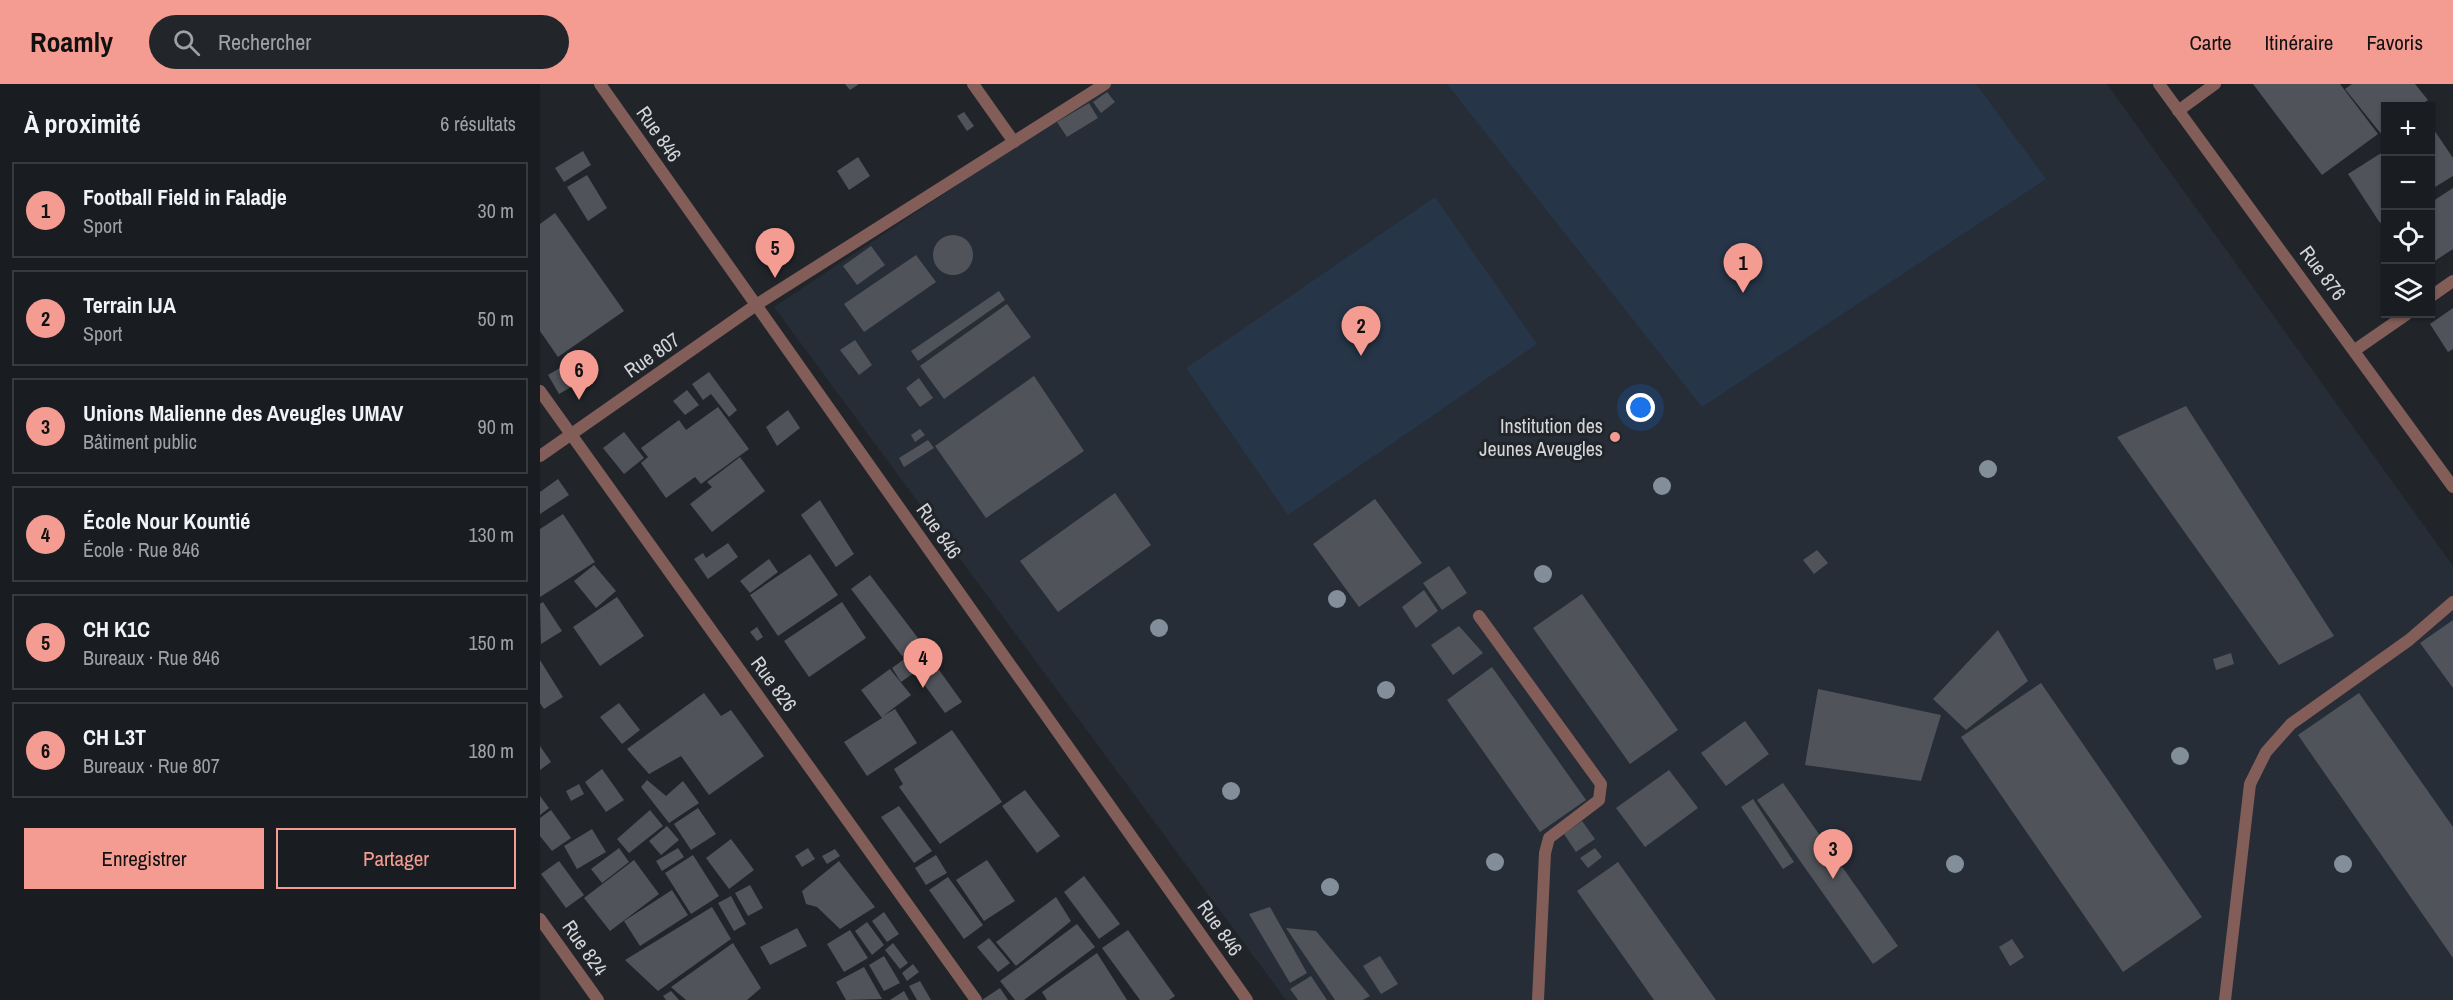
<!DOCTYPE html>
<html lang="fr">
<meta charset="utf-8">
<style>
body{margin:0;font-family:"Archivo Narrow",sans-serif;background:#222529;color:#f1f3f6}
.controls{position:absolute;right:18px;top:18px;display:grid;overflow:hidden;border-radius:0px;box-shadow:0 2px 4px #0004}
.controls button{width:54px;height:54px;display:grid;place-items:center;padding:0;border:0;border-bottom:2px solid #373a3e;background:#191c20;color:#f1f3f6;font:30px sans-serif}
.you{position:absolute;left:1101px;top:324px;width:21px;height:21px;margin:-15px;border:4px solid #fff;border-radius:50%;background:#1a73e8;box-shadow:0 0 0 9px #1a73e833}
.badge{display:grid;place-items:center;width:39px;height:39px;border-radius:50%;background:#f59c92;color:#111;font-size:20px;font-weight:700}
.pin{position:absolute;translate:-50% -50px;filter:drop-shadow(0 2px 3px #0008)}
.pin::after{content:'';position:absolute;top:32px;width:21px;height:18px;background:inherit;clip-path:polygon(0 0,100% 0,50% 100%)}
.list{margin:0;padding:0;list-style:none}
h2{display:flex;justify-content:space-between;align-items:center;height:78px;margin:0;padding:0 24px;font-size:26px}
h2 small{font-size:20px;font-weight:400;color:#9fa1a5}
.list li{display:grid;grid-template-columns:39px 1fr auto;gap:18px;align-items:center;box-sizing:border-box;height:96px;margin:0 12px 12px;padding:0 12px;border:2px solid #373a3e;border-radius:0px}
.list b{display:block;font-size:22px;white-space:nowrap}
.list p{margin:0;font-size:20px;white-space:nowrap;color:#9fa1a5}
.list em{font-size:20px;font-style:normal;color:#9fa1a5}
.actions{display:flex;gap:12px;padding:18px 24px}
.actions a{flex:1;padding:14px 0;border:2px solid #f59c92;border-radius:0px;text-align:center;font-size:21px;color:#f59c92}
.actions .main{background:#f59c92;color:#111}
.icon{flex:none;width:33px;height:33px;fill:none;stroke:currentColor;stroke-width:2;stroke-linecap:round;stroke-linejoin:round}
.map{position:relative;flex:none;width:1913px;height:916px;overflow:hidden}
header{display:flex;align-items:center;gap:36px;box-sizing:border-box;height:84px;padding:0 30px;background:#f59c92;color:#111}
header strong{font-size:28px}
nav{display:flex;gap:33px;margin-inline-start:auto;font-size:21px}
.search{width:420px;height:54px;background:#222529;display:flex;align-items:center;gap:15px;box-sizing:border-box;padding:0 21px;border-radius:33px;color:#9fa1a5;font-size:22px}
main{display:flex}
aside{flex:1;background:#191c20}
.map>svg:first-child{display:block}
.built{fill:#262d37}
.green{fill:#263547}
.building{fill:#50545a}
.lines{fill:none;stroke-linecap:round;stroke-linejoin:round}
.street{stroke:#835e59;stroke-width:12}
.tree{fill:#838e9b}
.poi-dot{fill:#f59c92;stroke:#21252a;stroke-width:2}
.labels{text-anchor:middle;stroke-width:6;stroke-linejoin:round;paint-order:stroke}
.street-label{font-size:20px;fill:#d3d6d9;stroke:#21252a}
.poi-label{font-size:20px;fill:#d3d6d9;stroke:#21252a;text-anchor:end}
</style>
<header>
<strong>Roamly</strong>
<div class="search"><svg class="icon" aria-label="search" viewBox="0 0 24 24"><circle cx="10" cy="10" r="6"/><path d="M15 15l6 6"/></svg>Rechercher</div>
<nav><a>Carte</a><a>Itinéraire</a><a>Favoris</a></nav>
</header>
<main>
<aside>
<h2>À proximité<small>6 résultats</small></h2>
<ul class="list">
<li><span class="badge">1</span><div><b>Football Field in Faladje</b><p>Sport</p></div><em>30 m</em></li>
<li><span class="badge">2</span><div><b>Terrain IJA</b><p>Sport</p></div><em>50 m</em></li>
<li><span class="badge">3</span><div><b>Unions Malienne des Aveugles UMAV</b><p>Bâtiment public</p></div><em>90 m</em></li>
<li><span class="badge">4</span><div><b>École Nour Kountié</b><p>École · Rue 846</p></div><em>130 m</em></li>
<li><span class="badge">5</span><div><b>CH K1C</b><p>Bureaux · Rue 846</p></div><em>150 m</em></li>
<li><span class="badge">6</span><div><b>CH L3T</b><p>Bureaux · Rue 807</p></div><em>180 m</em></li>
</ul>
<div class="actions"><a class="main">Enregistrer</a><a>Partager</a></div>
</aside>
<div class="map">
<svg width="1913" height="916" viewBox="0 0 1913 916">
<rect width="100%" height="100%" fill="#21252a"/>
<path class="built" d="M569,0H1567L1913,482V916H746L234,223Z"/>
<path class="green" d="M907,0H1436L1506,95L1162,323Z
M895,113L997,260L748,431L646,284Z"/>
<path class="building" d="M305,0H319L310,6Z
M1713,0H1800L1838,50L1782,91Z
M1812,0H1875L1888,16L1879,22H1846V49L1842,51L1805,5Z
M567,8L575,18L561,29L553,18Z
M549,19L558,34L527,53L517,38Z
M424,28L434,42L427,47L417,32Z
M1890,40L1913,74V92L1890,106Z
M1846,66V136L1840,139L1808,90Z
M43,67L51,81L24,98L15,84Z
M318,73L330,92L309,106L297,87Z
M47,91L67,124L48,137L27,103Z
M1913,104V165L1890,180V119Z
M15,129L84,227L18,273L0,247V140Z
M393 171a20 20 0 1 1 40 0a20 20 0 1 1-40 0Z
M331,162L345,181L317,201L303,182Z
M376,171L396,198L324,248L304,220Z
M459,207L465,216L378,277L371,267Z
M467,220L491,253L404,315L380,282Z
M1913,224V265L1908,268L1890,240Z
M315,256L332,281L319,291L300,266Z
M40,272L52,291L19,310L8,291Z
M169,288L197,326L189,333L171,310L163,316L152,300Z
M494,292L544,367L446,434L395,362Z
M379,294L393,314L380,323L366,304Z
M147,306L159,321L145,331L133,317Z
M1646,322L1794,552L1739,581L1577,353Z
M178,323L209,365L161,400L155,393L126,414L101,379L108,373L101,364L139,336L146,346Z
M248,326L260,344L237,362L226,343Z
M380,345L385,351L375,358L371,351Z
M84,348L104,374L84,390L63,364Z
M388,356L394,364L364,383L359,374Z
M200,373L225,407L172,448L150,420L172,403L167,398Z
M18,395L29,411L0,430V408Z
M575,409L611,461L518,528L480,477Z
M835,415L882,479L819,523L773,460Z
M280,416L314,470L296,483L261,431Z
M23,430L55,478L0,513V445Z
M188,459L198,473L168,495L154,475L163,469L166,474Z
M1277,466L1288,479L1274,490L1263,476Z
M270,470L298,511L238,552L210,511Z
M229,475L238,488L210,509L200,497Z
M54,481L76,507L56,524L34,497Z
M909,482L927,509L902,526L883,499Z
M330,491L381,558L362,572L311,505Z
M884,506L898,527L876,544L862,523Z
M1042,510L1138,646L1090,680L993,544Z
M77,513L104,552L60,582L33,543Z
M3,518L22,547L1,560L0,520Z
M302,518L326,554L269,593L244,557Z
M1913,536V604L1880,559Z
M919,542L943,569L913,591L891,561Z
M217,543L223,553L217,557L210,548Z
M1458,546L1488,597L1426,646L1393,615Z
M382,562L422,618L405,629L375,588L361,598L352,584Z
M1691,569L1694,580L1676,586L1673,575Z
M0,576L23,613L4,625L0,619Z
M952,583L1046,716L1000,748L907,616Z
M350,585L371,611L343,632L355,625L377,659L327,692L304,658L342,634L321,606Z
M1501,599L1662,833L1583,888L1421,653Z
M1278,605L1401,631L1381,697L1265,681Z
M164,609L181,632L191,626L224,672L169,711L141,672L109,690L87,665Z
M1819,609L1913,743V874L1758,651Z
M79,619L100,646L82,660L60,633Z
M1205,637L1229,670L1186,702L1161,669Z
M412,646L462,718L400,760L359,703L363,700L354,685Z
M0,662L11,678L0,686Z
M62,685L84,716L66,728L45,698Z
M1129,686L1158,724L1105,763L1076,724Z
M107,696L126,712L143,697L159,719L129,739L101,703Z
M1243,699L1358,862L1333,880L1217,716Z
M39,700L44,710L31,717L26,707Z
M485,706L520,752L497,769L462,722Z
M0,712L9,724L0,731Z
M1213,715L1254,778L1243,785L1201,723Z
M359,722L392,767L374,779L341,733Z
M158,724L176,750L151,766L134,740Z
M11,726L31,754L12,767L0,752V734Z
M110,726L123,742L89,769L77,755Z
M1042,737L1055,755L1036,768L1024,750Z
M127,742L139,756L121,771L109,757Z
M52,745L66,768L37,785L24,762Z
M191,755L214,786L189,805L166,774Z
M79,764L89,778L62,799L51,785Z
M138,764L144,773L122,787L116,777Z
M268,764L275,775L262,783L255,772Z
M1055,764L1062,773L1048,784L1040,774Z
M295,765L300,772L287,780L282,772Z
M153,771L179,812L151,830L125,789Z
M396,771L407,789L386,801L375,784Z
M94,776L119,810L70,847L44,814Z
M447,776L475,817L444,837L416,796Z
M19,777L44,811L26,824L1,790Z
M299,777L335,823L300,845L277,823L266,820L262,807Z
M1078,778L1176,916H1114L1037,807Z
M544,792L580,840L559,855L524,808Z
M408,793L443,841L424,855L389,806Z
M210,801L223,824L208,832L195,809Z
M132,806L148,831L100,862L84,837Z
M191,812L206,840L194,847L178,819Z
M516,813L531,837L476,882L456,858Z
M172,823L191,855L118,907L85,876Z
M730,823L767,889L750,899L709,830Z
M344,828L359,850L347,858L332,837Z
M327,838L344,861L332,871L315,847Z
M537,840L555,863L484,916H475L460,897Z
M257,844L267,862L230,881L220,863Z
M746,844L776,847L830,912L823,916H795Z
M310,846L328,874L304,888L287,860Z
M588,846L635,912L629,916H600L562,864Z
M449,854L470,879L458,888L437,863Z
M1472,855L1484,873L1470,882L1459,863Z
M193,859L221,904L207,916H146L131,903Z
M353,859L368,879L360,885L345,866Z
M557,869L587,916H507L502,908Z
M344,872L360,899L344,907L329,881Z
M840,872L858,900L841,910L823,882Z
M373,880L379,888L367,897L362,889Z
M324,883L342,915L306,916L296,898Z
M771,892L787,916H758L750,905Z
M380,897L391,916H377L369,902Z
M460,904L468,916H442Z
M131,907L139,916H126L123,912Z
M364,907L369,916H350Z"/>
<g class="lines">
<path class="street" d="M60,0L707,916
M433,0L474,58
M1619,0L1913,403
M1638,27L1675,0
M1890,213L1913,197
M1815,266L1867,230
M0,307L436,916
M0,372L216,221L565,0
M939,532L1061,700L1059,716L1009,754L1005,769L998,916
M0,835L58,916
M1685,916L1710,700L1726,668L1751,640L1869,556L1913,518"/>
</g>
<g class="tree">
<circle cx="1448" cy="385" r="9"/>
<circle cx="1122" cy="402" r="9"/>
<circle cx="1003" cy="490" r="9"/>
<circle cx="797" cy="515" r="9"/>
<circle cx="619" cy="544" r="9"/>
<circle cx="846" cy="606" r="9"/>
<circle cx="1640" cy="672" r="9"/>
<circle cx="691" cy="707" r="9"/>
<circle cx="955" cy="778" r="9"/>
<circle cx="1415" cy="780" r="9"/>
<circle cx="1803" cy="780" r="9"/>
<circle cx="790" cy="803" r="9"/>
</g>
<circle class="poi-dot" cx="1075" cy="353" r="6"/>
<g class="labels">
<g class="street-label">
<text transform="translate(119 50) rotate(55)" y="7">Rue 846</text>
<text transform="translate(1783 189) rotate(53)" y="7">Rue 876</text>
<text transform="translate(112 271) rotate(-35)" y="7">Rue 807</text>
<text transform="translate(399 447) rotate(55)" y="7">Rue 846</text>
<text transform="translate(234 600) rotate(54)" y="7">Rue 826</text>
<text transform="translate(680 844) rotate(55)" y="7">Rue 846</text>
<text transform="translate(45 864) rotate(55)" y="7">Rue 824</text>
</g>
<g class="poi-label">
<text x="1063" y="349">Institution des<tspan x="1063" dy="23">Jeunes Aveugles</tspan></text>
</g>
</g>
</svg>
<div class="controls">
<button>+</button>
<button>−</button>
<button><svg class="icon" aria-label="locate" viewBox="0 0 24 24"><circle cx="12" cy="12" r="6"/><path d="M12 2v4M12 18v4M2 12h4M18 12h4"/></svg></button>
<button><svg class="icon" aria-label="layers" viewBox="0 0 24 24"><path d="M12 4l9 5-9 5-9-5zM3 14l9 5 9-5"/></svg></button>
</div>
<div class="you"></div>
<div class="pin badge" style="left:1203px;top:209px">1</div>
<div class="pin badge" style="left:821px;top:272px">2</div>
<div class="pin badge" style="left:1293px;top:795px">3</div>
<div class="pin badge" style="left:383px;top:604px">4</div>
<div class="pin badge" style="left:235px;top:194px">5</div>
<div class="pin badge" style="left:39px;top:316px">6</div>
</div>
</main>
